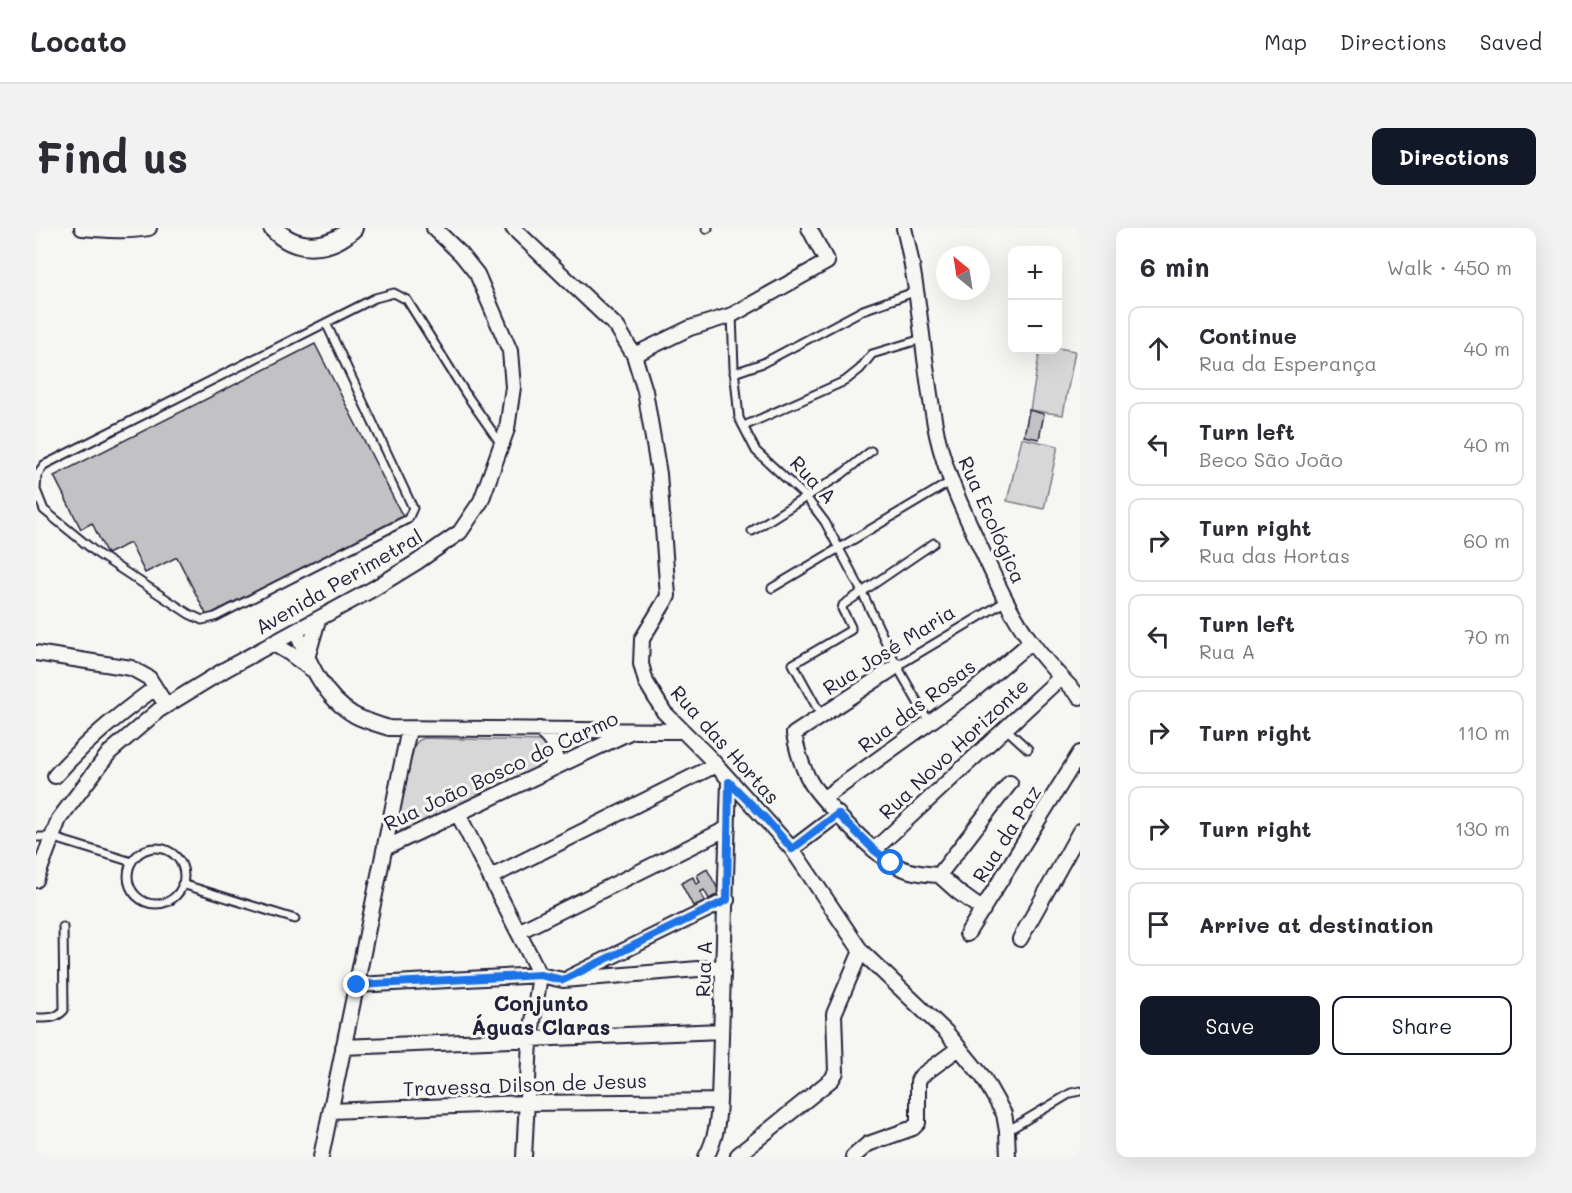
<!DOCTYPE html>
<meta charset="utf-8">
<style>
body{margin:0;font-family:Mali,sans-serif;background:#f2f2f3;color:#2b2b33}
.controls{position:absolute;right:18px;top:18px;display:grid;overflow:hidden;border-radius:12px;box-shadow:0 6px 24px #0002}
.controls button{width:54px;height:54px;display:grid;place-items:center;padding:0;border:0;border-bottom:2px solid #e1e1e2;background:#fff;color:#2b2b33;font:30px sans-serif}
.compass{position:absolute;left:900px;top:18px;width:54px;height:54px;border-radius:50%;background:#fff;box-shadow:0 6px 24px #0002;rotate:330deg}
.stop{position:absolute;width:18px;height:18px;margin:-14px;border:4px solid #1a73e8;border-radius:50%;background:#fff}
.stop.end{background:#1a73e8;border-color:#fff;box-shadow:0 2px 6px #0008}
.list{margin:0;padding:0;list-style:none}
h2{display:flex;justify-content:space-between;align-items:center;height:78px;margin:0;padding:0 24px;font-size:26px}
h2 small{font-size:20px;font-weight:400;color:#7c7c81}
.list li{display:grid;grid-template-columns:39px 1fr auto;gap:18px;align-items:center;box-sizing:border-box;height:84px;margin:0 12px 12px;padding:0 12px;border:2px solid #e1e1e2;border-radius:12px}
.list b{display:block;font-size:22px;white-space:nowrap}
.list p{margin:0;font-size:20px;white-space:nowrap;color:#7c7c81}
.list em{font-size:20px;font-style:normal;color:#7c7c81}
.actions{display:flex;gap:12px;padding:18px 24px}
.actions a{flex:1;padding:14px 0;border:2px solid #111827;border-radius:12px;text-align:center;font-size:21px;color:#111827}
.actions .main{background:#111827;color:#fff}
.icon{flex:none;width:33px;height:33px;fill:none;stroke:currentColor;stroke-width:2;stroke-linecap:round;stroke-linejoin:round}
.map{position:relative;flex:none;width:1044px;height:929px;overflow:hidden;border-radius:12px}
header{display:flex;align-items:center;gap:36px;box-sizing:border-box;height:84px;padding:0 30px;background:#fff;border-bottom:2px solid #e1e1e2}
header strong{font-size:28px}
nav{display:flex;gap:33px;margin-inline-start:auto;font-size:21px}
.intro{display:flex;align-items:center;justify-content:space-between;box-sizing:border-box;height:144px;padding:0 36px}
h1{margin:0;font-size:42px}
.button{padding:15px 27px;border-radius:12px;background:#111827;color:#fff;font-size:21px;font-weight:700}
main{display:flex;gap:36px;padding:0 36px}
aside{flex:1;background:#fff;border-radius:12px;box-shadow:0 6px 24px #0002}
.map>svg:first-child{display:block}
.green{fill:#d7d7d7;stroke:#7c7c89;stroke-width:1.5}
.building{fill:#c2c2c4;stroke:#22223b;stroke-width:1.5}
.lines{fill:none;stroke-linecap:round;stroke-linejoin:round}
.lane-casing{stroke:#22223b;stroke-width:11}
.street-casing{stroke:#22223b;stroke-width:18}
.secondary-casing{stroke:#22223b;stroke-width:22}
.lane{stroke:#f6f6f2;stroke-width:7}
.street{stroke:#f6f6f2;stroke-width:14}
.secondary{stroke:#f6f6f2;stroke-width:18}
.route{stroke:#1a73e8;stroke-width:8}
.labels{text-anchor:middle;stroke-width:6;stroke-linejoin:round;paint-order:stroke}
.street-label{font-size:20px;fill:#22223b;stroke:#f6f6f2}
.neighbourhood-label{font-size:21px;font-weight:bold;fill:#22223b;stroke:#f6f6f2}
</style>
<header>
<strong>Locato</strong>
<nav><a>Map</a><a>Directions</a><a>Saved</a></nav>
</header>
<div class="intro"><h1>Find us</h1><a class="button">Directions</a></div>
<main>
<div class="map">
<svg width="1044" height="929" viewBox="0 0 1044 929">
<rect width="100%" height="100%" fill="#f6f6f2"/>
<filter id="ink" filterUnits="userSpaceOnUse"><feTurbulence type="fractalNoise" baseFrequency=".0167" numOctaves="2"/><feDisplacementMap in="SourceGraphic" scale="12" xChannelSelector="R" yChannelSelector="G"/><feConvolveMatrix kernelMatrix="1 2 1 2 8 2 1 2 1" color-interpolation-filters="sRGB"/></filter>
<g filter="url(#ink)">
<path class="green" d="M1022,120L1039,123L1027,187L994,182L1004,122Z
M986,210L1022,218L1008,281L971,273Z
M388,510L505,513L509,515L514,526L510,537L370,604L363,601L361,592L378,518L382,513Z"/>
<path class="building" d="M279,116L367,289L171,388L141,329L109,345L94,315L71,326L56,295L45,301L18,248Z
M993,182L1008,186L1003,211L988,208Z
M671,641L684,665L673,671L668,662L664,664L669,673L657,678L645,655L657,649L660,656L664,654L661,647Z"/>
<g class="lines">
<defs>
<path id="lane" d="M670,1L672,0
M696,87L698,140L703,190L720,223L770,269L789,294L826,364L861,438L893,494
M290,95L377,280L372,291L179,389L166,392L153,386L62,326L8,282L0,262L1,247L8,237L339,70L358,65L371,72L430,166L465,216
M698,145L727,135L827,82L881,63
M708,198L809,153L824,141L836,126L886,111
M716,303L805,247L835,223
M736,360L914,254
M861,438L970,373
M785,487L757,436L815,402V399L806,381L807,377L898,315
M969,500L992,521
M0,609H15L96,634
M92 648a28 28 0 1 1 56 0a28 28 0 1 1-56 0Z
M146,656L259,691
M0,790C12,790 20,791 28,782L27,699
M971,903L1035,865L1044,863"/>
<path id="street" d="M46,0C69,2 91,4 113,0
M477,0L581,99L598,127L609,163L623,246L632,368L606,411L605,436L610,454L628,484L672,528L756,621L825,723L910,804L947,849L968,886L971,903L972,929
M868,0C885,68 887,139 901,207C910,246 925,278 942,314C958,348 973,384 996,415C1010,434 1027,452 1044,469
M598,127L654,100L696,87L791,34L773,0
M260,403C273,434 287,469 318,487C329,493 341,496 353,500L646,503
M236,415L253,425L275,441
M0,425L95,440L113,450L130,477
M271,430L282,392
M861,438L758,506C761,522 766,540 775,555C786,573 836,623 854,634C869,644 886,646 903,647
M503,501C517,513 525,524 514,542
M19,548C51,512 81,488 119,460
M788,570L937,463L995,414
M422,586L504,747L494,813L488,929
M349,620L596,503
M756,621L802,586
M838,622L1024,450
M903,647L974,555
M903,647L922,664L947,682
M455,649L680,537
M0,652L23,591L73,525L123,482L190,441L337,361L381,334L424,304L445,273L471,201L477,159L474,123L441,46L425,26L398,0
M482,704L692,600
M931,706L1044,525
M984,711L1044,603
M534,749L691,672
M321,757L504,747L527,752L687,739
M307,819L685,803
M295,883L490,875L683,873
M702,927L796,851L800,844L798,786L825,723
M285,929L373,501
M670,929C680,911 682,893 683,873L693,553
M817,929L832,916L877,900L882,895V853L885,848L923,820"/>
<path id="secondary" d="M237,0C260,25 294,22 317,0"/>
</defs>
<use href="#lane" class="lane-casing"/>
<use href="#street" class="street-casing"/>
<use href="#secondary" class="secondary-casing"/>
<use href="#lane" class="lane"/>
<use href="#street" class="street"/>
<use href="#secondary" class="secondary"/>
</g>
</g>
<g class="lines" filter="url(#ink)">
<path class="route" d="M321,757L504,747L527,752L691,672L693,554L730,591L756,621L802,586L838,622L855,635"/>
</g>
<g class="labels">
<g class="street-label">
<text transform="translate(777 252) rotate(47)" y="7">Rua A</text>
<text transform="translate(956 292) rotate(66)" y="7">Rua Ecológica</text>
<text transform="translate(303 354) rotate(-30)" y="7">Avenida Perimetral</text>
<text transform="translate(853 422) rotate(-32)" y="7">Rua José Maria</text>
<text transform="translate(881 478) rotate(-37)" y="7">Rua das Rosas</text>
<text transform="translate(689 517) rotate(48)" y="7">Rua das Hortas</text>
<text transform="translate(918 521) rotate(-43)" y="7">Rua Novo Horizonte</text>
<text transform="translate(465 543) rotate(-25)" y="7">Rua João Bosco do Carmo</text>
<text transform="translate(971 606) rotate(-58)" y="7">Rua da Paz</text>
<text transform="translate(668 741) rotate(-88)" y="7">Rua A</text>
<text transform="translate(489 857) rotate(-2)" y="7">Travessa Dilson de Jesus</text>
</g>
<g class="neighbourhood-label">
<text x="505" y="783">Conjunto<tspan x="505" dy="24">Águas Claras</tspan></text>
</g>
</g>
</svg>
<div class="controls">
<button>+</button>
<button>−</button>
</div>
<svg class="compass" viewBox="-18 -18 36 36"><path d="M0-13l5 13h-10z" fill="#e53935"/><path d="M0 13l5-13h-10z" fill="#7c7c81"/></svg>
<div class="stop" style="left:855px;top:635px"></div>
<div class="stop end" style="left:321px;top:757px"></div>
</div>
<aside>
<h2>6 min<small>Walk · 450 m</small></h2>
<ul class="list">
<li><svg class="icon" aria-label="ahead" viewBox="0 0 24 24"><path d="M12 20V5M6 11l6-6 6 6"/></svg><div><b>Continue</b><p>Rua da Esperança</p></div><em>40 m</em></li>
<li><svg class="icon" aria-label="left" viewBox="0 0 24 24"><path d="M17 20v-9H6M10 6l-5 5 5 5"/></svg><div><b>Turn left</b><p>Beco São João</p></div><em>40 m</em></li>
<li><svg class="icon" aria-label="right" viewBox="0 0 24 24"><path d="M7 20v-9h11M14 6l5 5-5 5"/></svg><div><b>Turn right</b><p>Rua das Hortas</p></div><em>60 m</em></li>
<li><svg class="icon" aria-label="left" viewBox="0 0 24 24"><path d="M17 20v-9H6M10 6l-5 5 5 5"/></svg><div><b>Turn left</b><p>Rua A</p></div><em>70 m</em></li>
<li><svg class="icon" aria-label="right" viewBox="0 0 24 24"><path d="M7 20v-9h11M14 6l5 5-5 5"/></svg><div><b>Turn right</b></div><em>110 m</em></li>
<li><svg class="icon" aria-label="right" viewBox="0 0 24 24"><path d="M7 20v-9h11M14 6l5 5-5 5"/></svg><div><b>Turn right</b></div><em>130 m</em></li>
<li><svg class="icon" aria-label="arrive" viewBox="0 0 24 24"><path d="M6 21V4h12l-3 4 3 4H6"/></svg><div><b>Arrive at destination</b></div></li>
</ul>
<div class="actions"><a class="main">Save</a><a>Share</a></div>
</aside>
</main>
